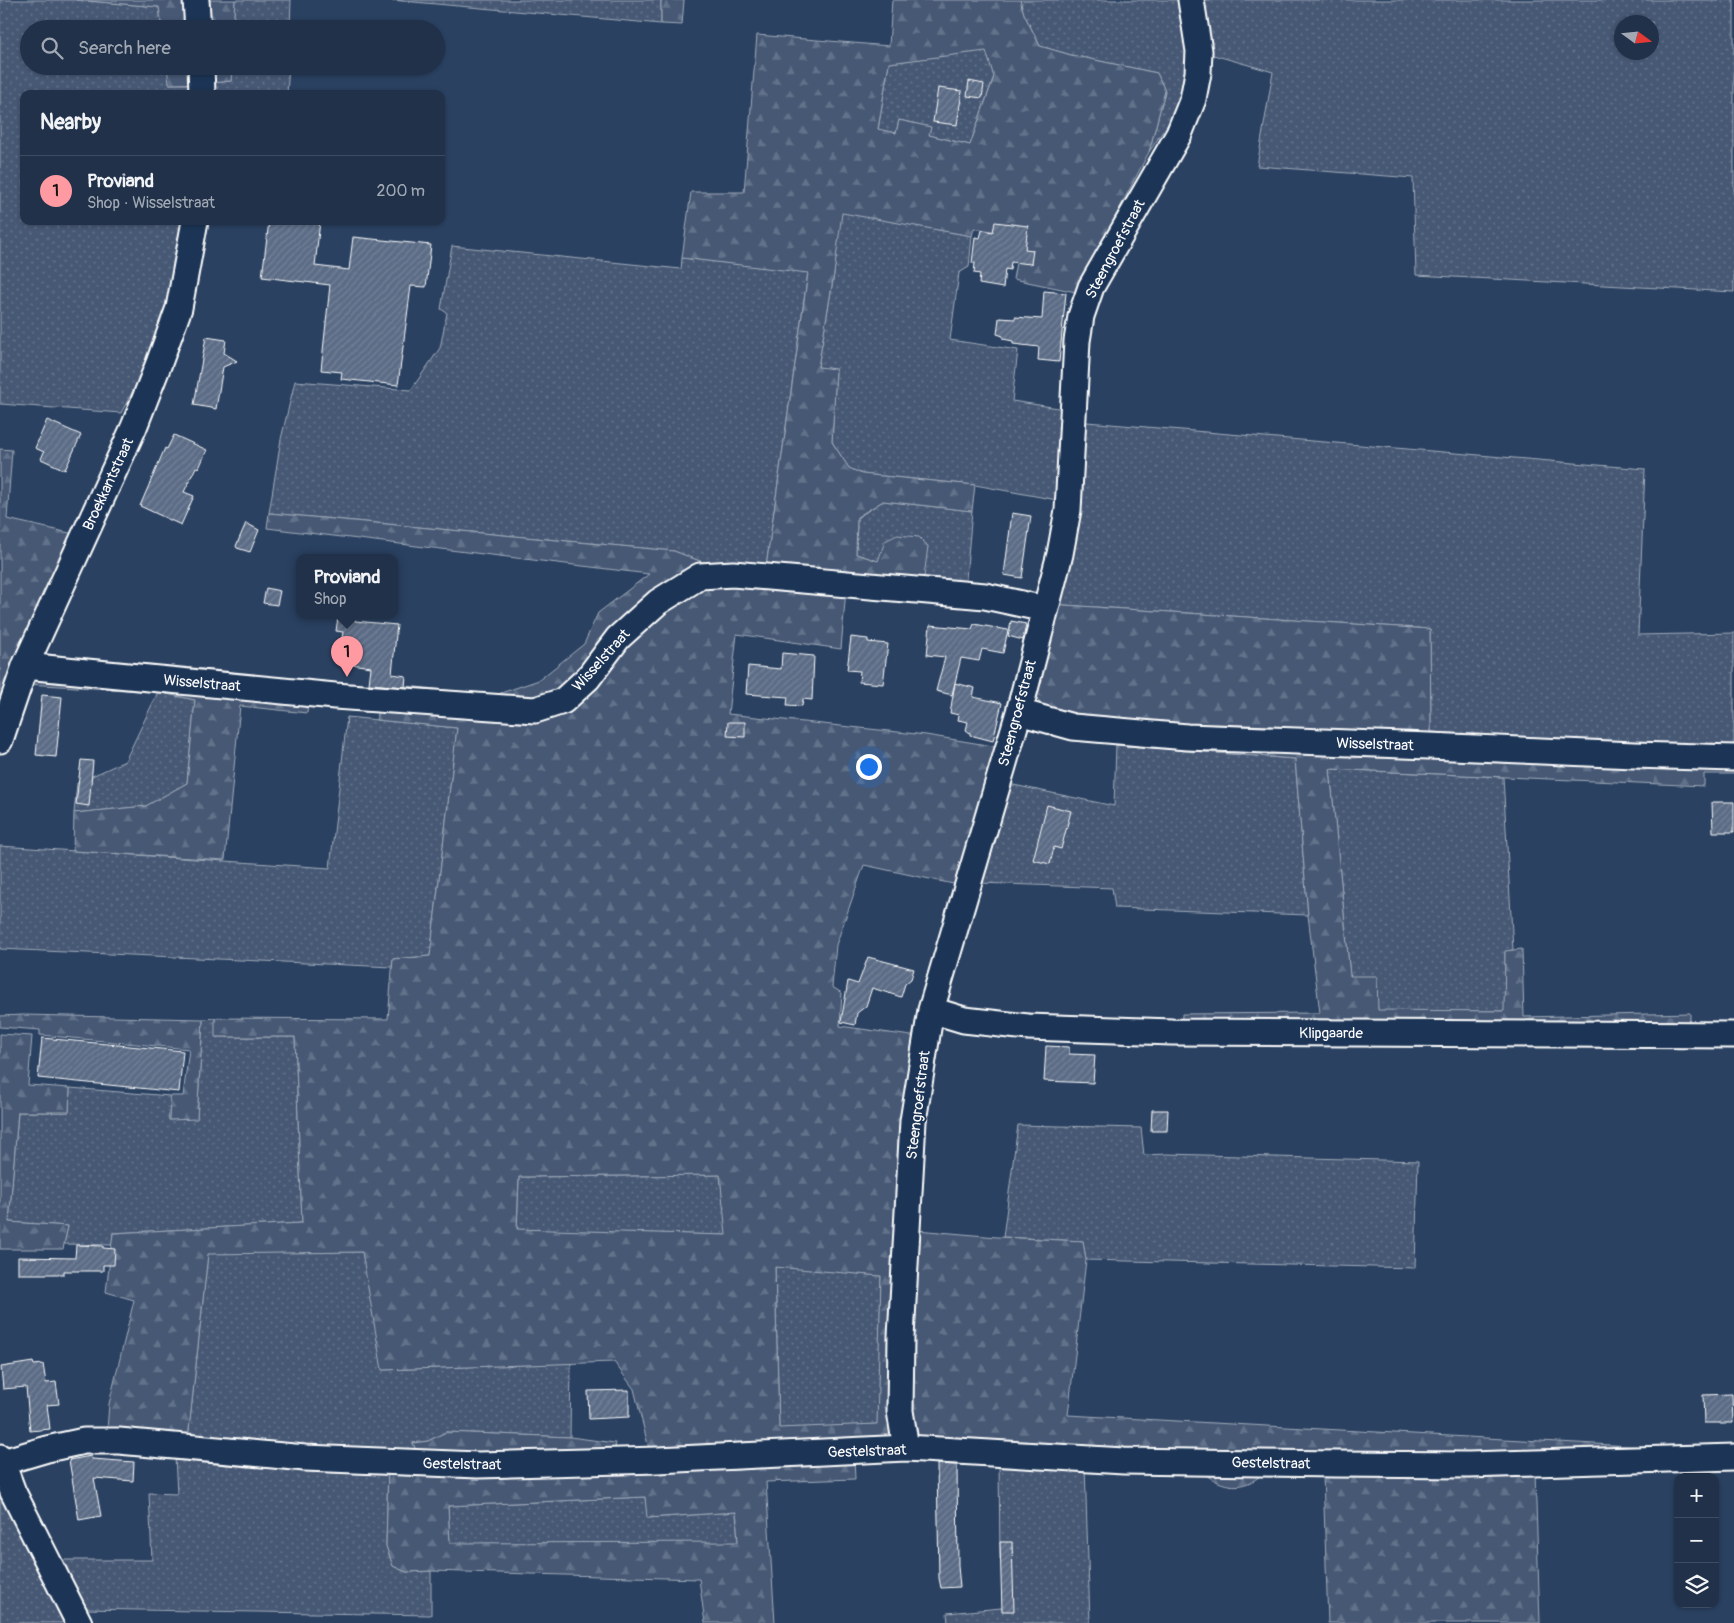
<!DOCTYPE html>
<meta charset="utf-8">
<style>
body{margin:0;font-family:Pangolin,sans-serif;background:#2d3d53;color:#f1f3f6}
.controls{position:absolute;right:15px;bottom:15px;display:grid;overflow:hidden;border-radius:10px;box-shadow:0 1px 4px #0004}
.controls button{width:45px;height:45px;display:grid;place-items:center;padding:0;border:0;border-bottom:1px solid #3d4c61;background:#203149;color:#f1f3f6;font:25px sans-serif}
.compass{position:absolute;left:1614px;top:15px;width:45px;height:45px;border-radius:50%;background:#203149;box-shadow:0 1px 4px #0004;rotate:105deg}
.you{position:absolute;left:868px;top:766px;width:18px;height:18px;margin:-12px;border:4px solid #fff;border-radius:50%;background:#1a73e8;box-shadow:0 0 0 8px #1a73e833}
.badge{display:grid;place-items:center;width:32px;height:32px;border-radius:50%;background:#ff9aa2;color:#111;font-size:16px;font-weight:700}
.pin{position:absolute;translate:-50% -41px;filter:drop-shadow(0 1px 2px #0008)}
.pin::after{content:'';position:absolute;top:26px;width:18px;height:15px;background:inherit;clip-path:polygon(0 0,100% 0,50% 100%)}
.popup{position:absolute;left:296px;top:554px;width:102px;height:65px;box-sizing:border-box;display:grid;place-content:center;border-radius:10px;background:#203149;filter:drop-shadow(0 1px 4px #0005);font-size:16px;white-space:nowrap;color:#a2a9b4}
.popup b{font-size:19px;color:#f1f3f6}
.popup::after{content:'';position:absolute;left:50%;top:100%;margin-left:-10px;border:10px solid transparent;border-top-color:#203149}
.list{margin:0;padding:0;list-style:none}
h2{display:flex;justify-content:space-between;align-items:center;height:65px;margin:0;padding:0 20px;font-size:21px}
h2 small{font-size:16px;font-weight:400;color:#a2a9b4}
.list li{display:grid;grid-template-columns:32px 1fr auto;gap:15px;align-items:center;box-sizing:border-box;height:70px;padding:0 20px;border-top:1px solid #3d4c61}
.list b{display:block;font-size:19px;white-space:nowrap}
.list p{margin:0;font-size:16px;white-space:nowrap;color:#a2a9b4}
.list em{font-size:16px;font-style:normal;color:#a2a9b4}
.icon{flex:none;width:28px;height:28px;fill:none;stroke:currentColor;stroke-width:2;stroke-linecap:round;stroke-linejoin:round}
.map{position:relative;flex:none;width:1734px;height:1623px;overflow:hidden}
.search{position:absolute;background:#203149;box-shadow:0 1px 4px #0004;left:20px;top:20px;width:425px;height:55px;display:flex;align-items:center;gap:12px;box-sizing:border-box;padding:0 18px;border-radius:28px;color:#a2a9b4;font-size:19px}
.panel{position:absolute;background:#203149;box-shadow:0 1px 4px #0004;left:20px;top:90px;width:425px;height:135px;border-radius:10px}
.map>svg:first-child{display:block}
.grass{fill:url(#grass-dots);stroke:#a2acba;fill-rule:evenodd}
.forest{fill:url(#forest-firs);stroke:#a2acba;fill-rule:evenodd}
.building{fill:url(#building-hatch);stroke:#fff}
.lines{fill:none;stroke-linecap:round;stroke-linejoin:round}
.minor-casing{stroke:#fff;stroke-width:29}
.minor{stroke:#1d3557;stroke-width:25}
.labels{text-anchor:middle;stroke-width:4;stroke-linejoin:round;paint-order:stroke}
.street-label{font-size:15px;fill:#fff;stroke:#1d3557}
</style>
<div class="map">
<svg width="1734" height="1623" viewBox="0 0 1734 1623">
<defs>
<pattern id="grass-dots" width="8" height="8" patternUnits="userSpaceOnUse" patternTransform="scale(1.25)"><rect width="8" height="8" fill="#465975"/><path d="M2 2h.1M6 6h.1" fill="none" stroke="#62728a" stroke-width="1.8" stroke-linecap="round"/></pattern>
<pattern id="forest-firs" width="22" height="20" patternUnits="userSpaceOnUse" patternTransform="scale(1.25)"><rect width="22" height="20" fill="#465975"/><path d="M5 1l3.5 6h-7zM16 11l3.5 6h-7z" fill="#62728a"/></pattern>
<pattern id="building-hatch" width="6" height="6" patternUnits="userSpaceOnUse" patternTransform="scale(1.25)"><rect width="6" height="6" fill="#5b6c86"/><path d="M-1 1l2-2M0 6l6-6M5 7l2-2" fill="none" stroke="#748298"/></pattern>
</defs>
<rect width="100%" height="100%" fill="#2a4161"/>
<filter id="ink" filterUnits="userSpaceOnUse"><feTurbulence type="fractalNoise" baseFrequency=".02" numOctaves="2"/><feDisplacementMap in="SourceGraphic" scale="10" xChannelSelector="R" yChannelSelector="G"/><feConvolveMatrix kernelMatrix="1 2 1 2 8 2 1 2 1" color-interpolation-filters="sRGB"/></filter>
<g filter="url(#ink)">
<path class="grass" d="M0,0H76L159,7L162,29H29V66H167L170,84H194L195,94H24V221H186L184,245L156,348L121,413L0,404Z
M235,0H291L290,29H233Z
M391,0H661V24Z
M1020,0H1179L1189,70L1178,109L1149,152L1165,91L1157,73L1071,55L1040,46L1024,14Z
M1193,0H1734V292L1416,275L1413,178L1257,166L1273,72L1203,52ZM1622,22H1652V52H1622Z
M986,50L994,76L970,145L929,135L930,127L899,120L896,133L878,130L889,63Z
M232,66H289L287,94H212V83L231,81Z
M841,212L972,236L969,267L959,273L950,340L1018,350L1012,401L1065,409L1057,500L975,485L862,474L849,468L832,442L836,370L818,367L834,274Z
M452,246L681,269L682,258L808,272L766,567L705,563L674,551L269,513L281,439L295,381L411,390L440,348L447,313L441,309Z
M1075,421L1645,469L1638,635L1734,633V753L1431,732L1430,629L1049,604Z
M883,501L972,511L965,590L923,585L878,561L856,554L857,518Z
M158,692L195,700L187,783L146,806L74,813L77,783L125,761Z
M347,717L457,728L430,956L393,959L392,967L0,949V846L330,868Z
M1116,745L1295,759L1308,915L1115,908L1112,888L979,883L1004,783L1114,806Z
M1330,769L1503,777L1513,950L1505,952V1011H1377L1350,976Z
M215,1018L216,1037H295L302,1223L113,1233L112,1245L64,1244L68,1226L9,1222L18,1112H69L70,1088L170,1096L169,1120L197,1118L203,1019Z
M1018,1125L1141,1128L1144,1155L1167,1154L1418,1161L1415,1268L1086,1260L1083,1241L1003,1237Z
M720,1175L727,1235L517,1230L519,1177Z
M363,1252L383,1370L571,1363L570,1437L446,1432L428,1441L413,1443L418,1455L188,1439L208,1253Z
M775,1266L881,1276L878,1424L779,1429Z
M175,1457L388,1468L386,1546L393,1566L406,1572L431,1571V1615L82,1609L59,1560H152L149,1493L177,1494Z
M999,1460L1085,1465L1090,1623H948L947,1613L1012,1607L1011,1559L1000,1560Z
M0,1487L66,1623H0Z
M645,1497L648,1518L736,1512L738,1543L450,1544L448,1506Z"/>
<path class="forest" d="M76,0H235L233,29H162L159,7Z
M661,0H684L682,25L661,24Z
M892,0H1020L1024,14L1040,46L1071,55L1157,73L1165,91L1149,152L1076,292L1013,279L1021,236L974,228L972,236L842,213L834,274L818,367L836,369L832,442L849,468L862,474L975,485L972,511L883,501L857,517L856,554L878,561L885,541L897,535L919,537L928,546L923,585L847,577L841,649L737,634L728,714L926,735L999,747L958,885L864,865L836,945L832,987L842,993L840,1026L918,1037L904,1095L913,1097L905,1229L997,1237L1083,1241L1086,1260L1068,1415L1649,1447L1535,1473L1540,1623H1328L1323,1476L1263,1474C1242,1491 1225,1488 1204,1474L1205,1457L650,1453L634,1389L614,1362L382,1370L362,1252L208,1254L188,1439L107,1430L109,1404L134,1300L106,1292L113,1233L302,1223L295,1037H215V1018L388,1019L393,959L430,956L457,728L376,720L380,695L404,698L406,686L495,695L539,680L584,644L598,613L649,574L267,528L269,513L674,551L705,563L766,567L808,273L682,258L691,192H744L757,35L889,46ZM986,51L994,77L970,145L929,135L931,127L899,120L896,133L878,129L889,63ZM720,1175L726,1235L517,1229L519,1177ZM775,1267L881,1276L877,1424L779,1428Z
M167,66H232L231,81L212,83L169,84Z
M0,449L12,450L7,519L74,534L0,709Z
M1049,604L1430,629L1431,732L1734,753V774H1704V786L1330,769L1350,976H1377L1378,1010L1504,1011L1505,951L1522,949L1524,1017L1690,1013V1027L1181,1039L1182,1014L1320,1013L1308,915L1295,759L1116,745L1119,728L1041,706L1037,698L1035,686L1053,630Z
M39,653L310,686L307,713L240,706L225,860L73,851L74,813L146,806L187,783L195,700L158,692L27,684Z
M23,1015L203,1019L197,1119L169,1120L170,1096H183L189,1049L40,1035V1030L0,1027V1016Z
M0,1034L32,1036L28,1085L70,1088L69,1112H18L9,1222L68,1226L63,1249H0Z
M446,1432L570,1437L615,1443L617,1455H418L413,1443L428,1441Z
M854,1458L855,1479L766,1482L775,1623H705L699,1579L431,1571L406,1572L393,1566L386,1546L388,1468ZM645,1497L647,1518L736,1512L738,1542L450,1543L448,1506Z"/>
<path class="building" d="M969,81L984,84L982,98L967,96Z
M938,88L962,91L957,125L933,122Z
M269,221H320L315,266L349,270L353,237L431,245L426,287L411,286L398,385L341,379L342,372L321,370L330,285L262,277Z
M995,222L1028,226L1025,249L1033,250L1031,264L1011,262L1010,270L1005,269L1003,288L979,284L980,274L974,273L975,263H972L975,237L980,238L982,230L993,232Z
M1044,291L1066,293L1059,362L1038,360L1039,347L1013,344V341L1003,339V336L997,334L999,318L1015,319V317L1042,319Z
M206,337L226,340L224,353L237,361L223,367L216,409L194,405Z
M47,420L81,435L65,470L41,459L44,452L35,448Z
M174,435L207,450L199,468L196,467L184,492L194,496L181,525L140,506L165,448L167,449Z
M1012,513L1031,516L1022,578L1004,575Z
M246,523L259,530L250,552L237,548L236,546Z
M266,588L280,591L277,605L263,603Z
M338,617L355,619V621L397,625L392,674L406,676L405,687L369,684L371,667L338,662L343,632L336,631Z
M1011,621L1026,624L1023,640L1008,636Z
M974,624L1008,630L1003,653L982,649L979,661L961,658L952,695L936,691L945,657L927,655L930,625L972,629Z
M851,637L868,639V642L888,644L883,684L859,682L860,671L847,670Z
M782,653L814,656L812,700L803,699L802,706L787,705L788,697L746,694L748,666L781,669Z
M955,683L975,688L973,697L1002,703L993,741L970,735V733L966,730L968,722L958,720L959,715L950,713Z
M42,695L62,697L56,757L36,755Z
M728,722H745V737L727,736Z
M81,760L93,761L89,806L76,804Z
M1712,802H1734V832H1713Z
M1047,805L1071,811L1061,849L1054,847L1050,864L1033,860Z
M868,957L914,969L911,979L905,984L901,997L872,988L866,1006L857,1013L855,1025L841,1022L848,981L858,984Z
M42,1038L183,1051L179,1092L38,1078Z
M1046,1046L1069,1047V1054L1095,1055L1093,1083L1044,1081Z
M1152,1110H1168L1167,1131H1151Z
M76,1245L103,1246V1248L115,1249L114,1265H103V1271H64V1274H18V1257L75,1258Z
M33,1362L34,1365L43,1364L46,1383L56,1382L59,1404L47,1405L50,1429L30,1431L26,1387L3,1389L1,1367Z
M629,1390V1417L589,1419L588,1391Z
M1732,1394L1733,1423H1704L1703,1395Z
M91,1456L92,1459L134,1462L133,1481L94,1478L101,1516L79,1520L69,1460Z
M937,1464L957,1465L958,1566L960,1587L941,1588L939,1578Z
M1000,1542H1012L1014,1611H1002Z"/>
<g class="lines">
<defs>
<path id="minor" d="M196,0L198,29
M201,66L202,94
M25,666L335,696L535,710L563,701L588,678L618,638L658,602L700,576L733,574L985,596L1045,609
M1019,712L1073,727L1187,737L1429,746L1634,755L1734,758
M0,740L25,666L134,427L159,363L179,308L195,221
M931,1010L964,1020L1028,1027L1172,1032L1734,1035
M906,1448L900,1411L901,1337L913,1121L931,1010L1019,712L1060,554L1068,510L1077,341L1081,316L1091,287L1179,134L1193,99L1198,73L1199,51L1191,0
M0,1457L13,1492L79,1623
M3,1462L47,1449L84,1441H119L305,1458L478,1465L658,1460L906,1448L1124,1461L1336,1464L1469,1465L1734,1457"/>
</defs>
<use href="#minor" class="minor-casing"/>
<use href="#minor" class="minor"/>
</g>
</g>
<g class="labels">
<g class="street-label">
<text transform="translate(1115 249) rotate(-62)" y="5">Steengroefstraat</text>
<text transform="translate(108 484) rotate(-65)" y="5">Broekkantstraat</text>
<text transform="translate(601 660) rotate(-48)" y="5">Wisselstraat</text>
<text transform="translate(202 683) rotate(5)" y="5">Wisselstraat</text>
<text transform="translate(1017 713) rotate(-75)" y="5">Steengroefstraat</text>
<text transform="translate(1375 744) rotate(2)" y="5">Wisselstraat</text>
<text x="1331" y="1038">Klipgaarde</text>
<text transform="translate(918 1105) rotate(-83)" y="5">Steengroefstraat</text>
<text transform="translate(867 1451) rotate(-2)" y="5">Gestelstraat</text>
<text transform="translate(1271 1463) rotate(1)" y="5">Gestelstraat</text>
<text transform="translate(462 1464) rotate(1)" y="5">Gestelstraat</text>
</g>
</g>
</svg>
<div class="controls">
<button>+</button>
<button>−</button>
<button><svg class="icon" aria-label="layers" viewBox="0 0 24 24"><path d="M12 4l9 5-9 5-9-5zM3 14l9 5 9-5"/></svg></button>
</div>
<svg class="compass" viewBox="-18 -18 36 36"><path d="M0-13l5 13h-10z" fill="#e53935"/><path d="M0 13l5-13h-10z" fill="#a2a9b4"/></svg>
<div class="you"></div>
<div class="pin badge" style="left:347px;top:677px">1</div>
<div class="popup"><b>Proviand</b>Shop</div>
<div class="search"><svg class="icon" aria-label="search" viewBox="0 0 24 24"><circle cx="10" cy="10" r="6"/><path d="M15 15l6 6"/></svg>Search here</div>
<section class="panel">
<h2>Nearby<small></small></h2>
<ul class="list">
<li><span class="badge">1</span><div><b>Proviand</b><p>Shop · Wisselstraat</p></div><em>200 m</em></li>
</ul>
</section>
</div>
